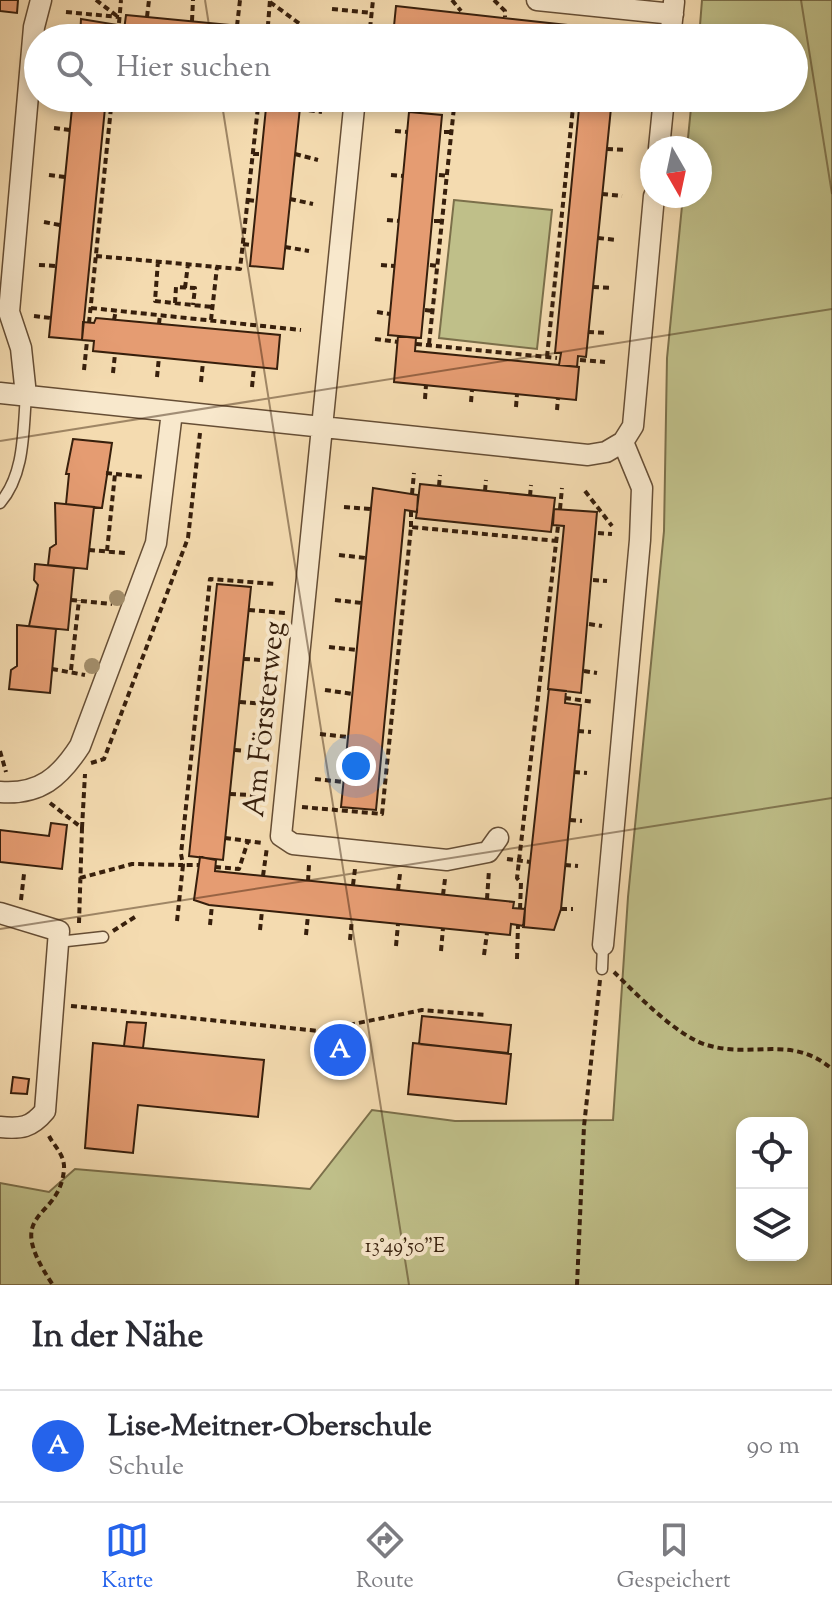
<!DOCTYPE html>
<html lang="de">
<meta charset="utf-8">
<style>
body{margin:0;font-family:"Sorts Mill Goudy",serif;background:#f2f2f3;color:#2b2b33}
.controls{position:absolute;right:24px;bottom:24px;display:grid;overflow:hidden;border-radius:16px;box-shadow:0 4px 12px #0003}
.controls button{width:72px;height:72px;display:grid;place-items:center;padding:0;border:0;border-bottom:2px solid #e1e1e2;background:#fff;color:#2b2b33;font:40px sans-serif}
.compass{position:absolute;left:640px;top:136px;width:72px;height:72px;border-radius:50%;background:#fff;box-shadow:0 4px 12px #0003;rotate:171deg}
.you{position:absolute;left:356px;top:766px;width:28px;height:28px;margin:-20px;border:6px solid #fff;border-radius:50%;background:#1a73e8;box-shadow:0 0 0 12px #1a73e833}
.badge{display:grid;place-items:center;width:52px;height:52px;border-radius:50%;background:#2563eb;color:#fff;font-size:26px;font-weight:700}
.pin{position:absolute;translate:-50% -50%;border:4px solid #fff;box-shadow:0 2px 8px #0006}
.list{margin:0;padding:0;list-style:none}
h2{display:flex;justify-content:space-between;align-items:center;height:104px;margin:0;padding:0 32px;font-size:34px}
h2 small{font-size:26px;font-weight:400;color:#7c7c81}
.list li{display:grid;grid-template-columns:52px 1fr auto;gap:24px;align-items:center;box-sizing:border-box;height:112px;padding:0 32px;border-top:2px solid #e1e1e2}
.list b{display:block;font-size:30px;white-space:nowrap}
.list p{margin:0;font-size:26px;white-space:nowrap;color:#7c7c81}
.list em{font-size:26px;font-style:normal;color:#7c7c81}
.icon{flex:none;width:44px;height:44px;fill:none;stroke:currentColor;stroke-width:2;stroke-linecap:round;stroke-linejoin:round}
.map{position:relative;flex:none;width:832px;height:1285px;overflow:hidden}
.search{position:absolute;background:#fff;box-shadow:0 4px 12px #0003;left:24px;right:24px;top:24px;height:88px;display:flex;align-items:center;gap:20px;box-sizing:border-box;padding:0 28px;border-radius:44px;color:#7c7c81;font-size:30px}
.sheet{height:216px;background:#fff}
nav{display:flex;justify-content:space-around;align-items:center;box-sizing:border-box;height:112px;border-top:2px solid #e1e1e2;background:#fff;font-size:22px;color:#7c7c81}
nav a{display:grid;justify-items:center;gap:4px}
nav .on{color:#2563eb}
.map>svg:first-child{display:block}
.green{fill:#bfbf89;stroke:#7b6f4a;stroke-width:2;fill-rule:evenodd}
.building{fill:#e59c72;stroke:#371f0c;stroke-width:2}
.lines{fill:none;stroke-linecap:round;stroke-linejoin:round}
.lane-casing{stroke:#664e35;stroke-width:13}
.street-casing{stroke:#664e35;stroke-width:23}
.path{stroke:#371f0c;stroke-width:4;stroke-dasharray:6 4;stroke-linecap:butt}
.lane{stroke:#f8e8cc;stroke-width:10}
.street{stroke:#f8e8cc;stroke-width:20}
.tree{fill:#a38e6b}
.ticks{fill:none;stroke:#371f0c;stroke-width:2;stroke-opacity:0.45}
.labels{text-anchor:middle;stroke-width:8;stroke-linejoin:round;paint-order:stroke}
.street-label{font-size:30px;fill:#371f0c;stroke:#f8e8cc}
.ticks-label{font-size:20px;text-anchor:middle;fill:#371f0c;stroke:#f8e8cc;stroke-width:8;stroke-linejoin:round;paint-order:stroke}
</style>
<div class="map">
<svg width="832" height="1285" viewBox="0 0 832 1285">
<rect width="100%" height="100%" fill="#f4dbb0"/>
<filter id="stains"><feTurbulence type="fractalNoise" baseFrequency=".0025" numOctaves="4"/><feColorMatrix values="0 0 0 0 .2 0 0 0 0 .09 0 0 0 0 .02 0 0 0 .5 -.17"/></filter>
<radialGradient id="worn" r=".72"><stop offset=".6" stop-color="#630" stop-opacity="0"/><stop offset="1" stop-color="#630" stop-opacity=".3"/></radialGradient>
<path class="green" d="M702,0H832V1285H0V1183L49,1192L75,1169L310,1189L372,1110L455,1121L613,1120L628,897L664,531L667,358L683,196H700V148H687L692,98H794V38H699ZM802,1123V1255H742V1123Z
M454,200L552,210L537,349L439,338Z"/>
<path class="building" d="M0,0H18L17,13L0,11Z
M396,6L576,26L575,36L586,38L393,36Z
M126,15L262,28V38H123Z
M81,19L124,26L123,38H80Z
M73,98H106L82,340L49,337Z
M267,98H301L283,269L250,266Z
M580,98H612L586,357L578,356L577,367L559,365L561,353H555Z
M409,112L442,115L421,338L388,335Z
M96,318L280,335L277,369L93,351L94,341L82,340L83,322L94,323Z
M398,336L416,338L415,351L579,367L576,400L394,382Z
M73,439L112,443L102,508L66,504L69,474H66Z
M420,484L555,498L551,532L416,518Z
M373,488L418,495L417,512L405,510L376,810L341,807Z
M55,503L94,507L87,569L48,565L50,548L56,544Z
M554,509L597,512L581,693L548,689L564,526L553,525Z
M35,564L74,568L68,630L29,626L38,585L34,580Z
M217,584L251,587L223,860L189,856Z
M17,625L56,629L50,693L9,689L11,670L17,666Z
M549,689L566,691L565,703L581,705L561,909L554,930L523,927Z
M51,823L67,825L62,869L0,862V830L49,836Z
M200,857L216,860L215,871L514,902L513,908L525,909L524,926L511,924L510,935L209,905L194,900Z
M422,1016L511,1025L508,1053L419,1044Z
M127,1022L146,1023L143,1048L124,1046Z
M93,1043L264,1060L258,1117L138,1105L133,1153L85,1148Z
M413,1043L511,1054L506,1104L408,1094Z
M13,1077L29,1079L27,1094L11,1093Z"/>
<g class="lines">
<defs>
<path id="lane" d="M0,503C25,474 23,431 26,395
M58,942L103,937
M602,969L603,945"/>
<path id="street" d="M537,0L673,14
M670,38L674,2
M355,98L281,836L293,844L447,860L488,852L498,838
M659,148L664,98
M0,393L588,455L606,452L623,442
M26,395L21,348L9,312L34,27L41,0
M0,792C40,795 60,777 80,746L156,543L172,412
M0,913L59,931L45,1111C31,1128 21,1129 0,1127
M603,945L640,540L642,488L623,442L633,426L654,196"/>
</defs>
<use href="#lane" class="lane-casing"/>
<use href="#street" class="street-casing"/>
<path class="path" d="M96,0L117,16
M452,0L461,11
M494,0L505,11V17
M270,2L319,38
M332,9L372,13
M66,12L119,17
M147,17L149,0
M192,21L193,0
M119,23L121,0
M237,26L240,0
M267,37L270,0
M369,38L373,0
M611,105L631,107
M299,109L322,112
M54,128L70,130
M395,131L407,132
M444,132H453
M607,149L627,150
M253,154H261
M295,154L318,160
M49,175L65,177
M391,175L403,176
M439,175L449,176
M602,194L622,196
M290,199L313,204
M248,200L256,201
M387,220L399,221
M434,221H443
M44,222L60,225
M598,238L617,240
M243,244L252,245
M285,247L309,251
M96,256L240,269L259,98
M158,261L155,301L212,307
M39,265L56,266
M381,265L395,266
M430,265L439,266
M593,287L612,288
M185,288L188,264
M175,303L176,287L195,288L193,305
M91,308L301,330
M425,310L433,311
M377,312L390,314
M34,316L51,318
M114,320L116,310
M211,320L217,267
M89,323L112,98
M159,324L160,315
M588,332L608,333
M375,339L398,342
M416,344L557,358
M429,344L455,98
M547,357L574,98
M580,360L605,362
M84,370L87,341
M113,373L115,354
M157,377L159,357
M201,382L203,362
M252,387L254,367
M425,399L426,385
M471,402L472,390
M516,407L517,394
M557,410L558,398
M106,473L144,477
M439,486L440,475
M485,491L486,480
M585,491L612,526
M412,494L414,473
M530,496L531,485
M344,507L371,509
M560,509L562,488
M411,511V527
M598,533L612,534
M89,550L125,553
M107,551L115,474
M339,555L366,558
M593,580L607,581
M71,600L112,604
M335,600L362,603
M249,610L285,613
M589,624L602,626
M329,647L357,650
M244,659L280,661
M52,669L85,675
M71,670L79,600
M584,671L597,673
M325,690L353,694
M565,698L594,702
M240,702L275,705
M578,731L591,732
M320,734L348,737
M235,750L272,753
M0,751L6,772
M91,763L104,759L188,538L200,433
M574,772L587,773
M315,779L344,782
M230,794L268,796
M50,803L82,828L79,923
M302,807L382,814L411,527L557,541
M570,820L582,821
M82,828L85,774
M225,838L263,843
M507,859L530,862
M565,865L578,866
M215,867L239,869L248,841
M263,876L267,847
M80,878L132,864L183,865L181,854L210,579L275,584
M308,881L309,865
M353,885L355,869
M398,890L400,874
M443,895L445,879
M487,899L489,870
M21,900L24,874
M520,909L521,883L517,878L558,526
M561,909H573
M177,921L183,865H199
M210,925L212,905
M260,930L262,911
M113,931L138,915
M306,935L308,915
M350,940L352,919
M396,946L398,924
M441,951L443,928
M484,955L487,933
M517,959L518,925
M614,972C636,994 678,1037 707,1045C752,1059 791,1034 832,1069
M71,1006L319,1031L422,1010L487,1015
M49,1136C54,1146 65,1155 64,1169C60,1223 0,1207 53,1285
M577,1285L584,1126L600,980"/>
<use href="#lane" class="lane"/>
<use href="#street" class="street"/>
</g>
<g class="tree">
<circle cx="117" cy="598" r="8"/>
<circle cx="92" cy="666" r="8"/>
</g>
<path class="ticks" d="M205,0L211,38M801,0L832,194M221,98L409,1285M0,441L832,309M0,929L832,798"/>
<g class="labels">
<g class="street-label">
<text transform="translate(263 719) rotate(-84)" y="10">Am Försterweg</text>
</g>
</g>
<g class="ticks-label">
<text x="405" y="1252">13°49'50"E</text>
</g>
<rect width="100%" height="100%" filter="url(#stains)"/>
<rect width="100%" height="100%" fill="url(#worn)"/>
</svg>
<div class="controls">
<button><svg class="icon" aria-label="locate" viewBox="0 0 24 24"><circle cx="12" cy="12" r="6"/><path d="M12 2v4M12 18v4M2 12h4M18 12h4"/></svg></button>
<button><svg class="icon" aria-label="layers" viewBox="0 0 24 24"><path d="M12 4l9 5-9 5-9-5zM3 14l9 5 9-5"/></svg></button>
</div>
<svg class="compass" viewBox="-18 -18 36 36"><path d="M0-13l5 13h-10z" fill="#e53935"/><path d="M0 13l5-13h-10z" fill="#7c7c81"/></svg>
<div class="you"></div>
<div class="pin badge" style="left:340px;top:1050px">A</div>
<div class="search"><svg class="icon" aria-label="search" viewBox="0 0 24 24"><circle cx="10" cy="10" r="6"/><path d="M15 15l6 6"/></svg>Hier suchen</div>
</div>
<section class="sheet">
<h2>In der Nähe<small></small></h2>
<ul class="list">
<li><span class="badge">A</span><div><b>Lise-Meitner-Oberschule</b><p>Schule</p></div><em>90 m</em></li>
</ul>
</section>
<nav>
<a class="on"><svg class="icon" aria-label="map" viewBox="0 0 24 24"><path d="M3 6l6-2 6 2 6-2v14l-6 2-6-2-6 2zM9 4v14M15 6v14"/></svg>Karte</a>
<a><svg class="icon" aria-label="directions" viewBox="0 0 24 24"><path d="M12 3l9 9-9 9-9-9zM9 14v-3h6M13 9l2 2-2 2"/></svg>Route</a>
<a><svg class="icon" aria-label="saved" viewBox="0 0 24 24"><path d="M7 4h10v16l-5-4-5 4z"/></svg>Gespeichert</a>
</nav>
